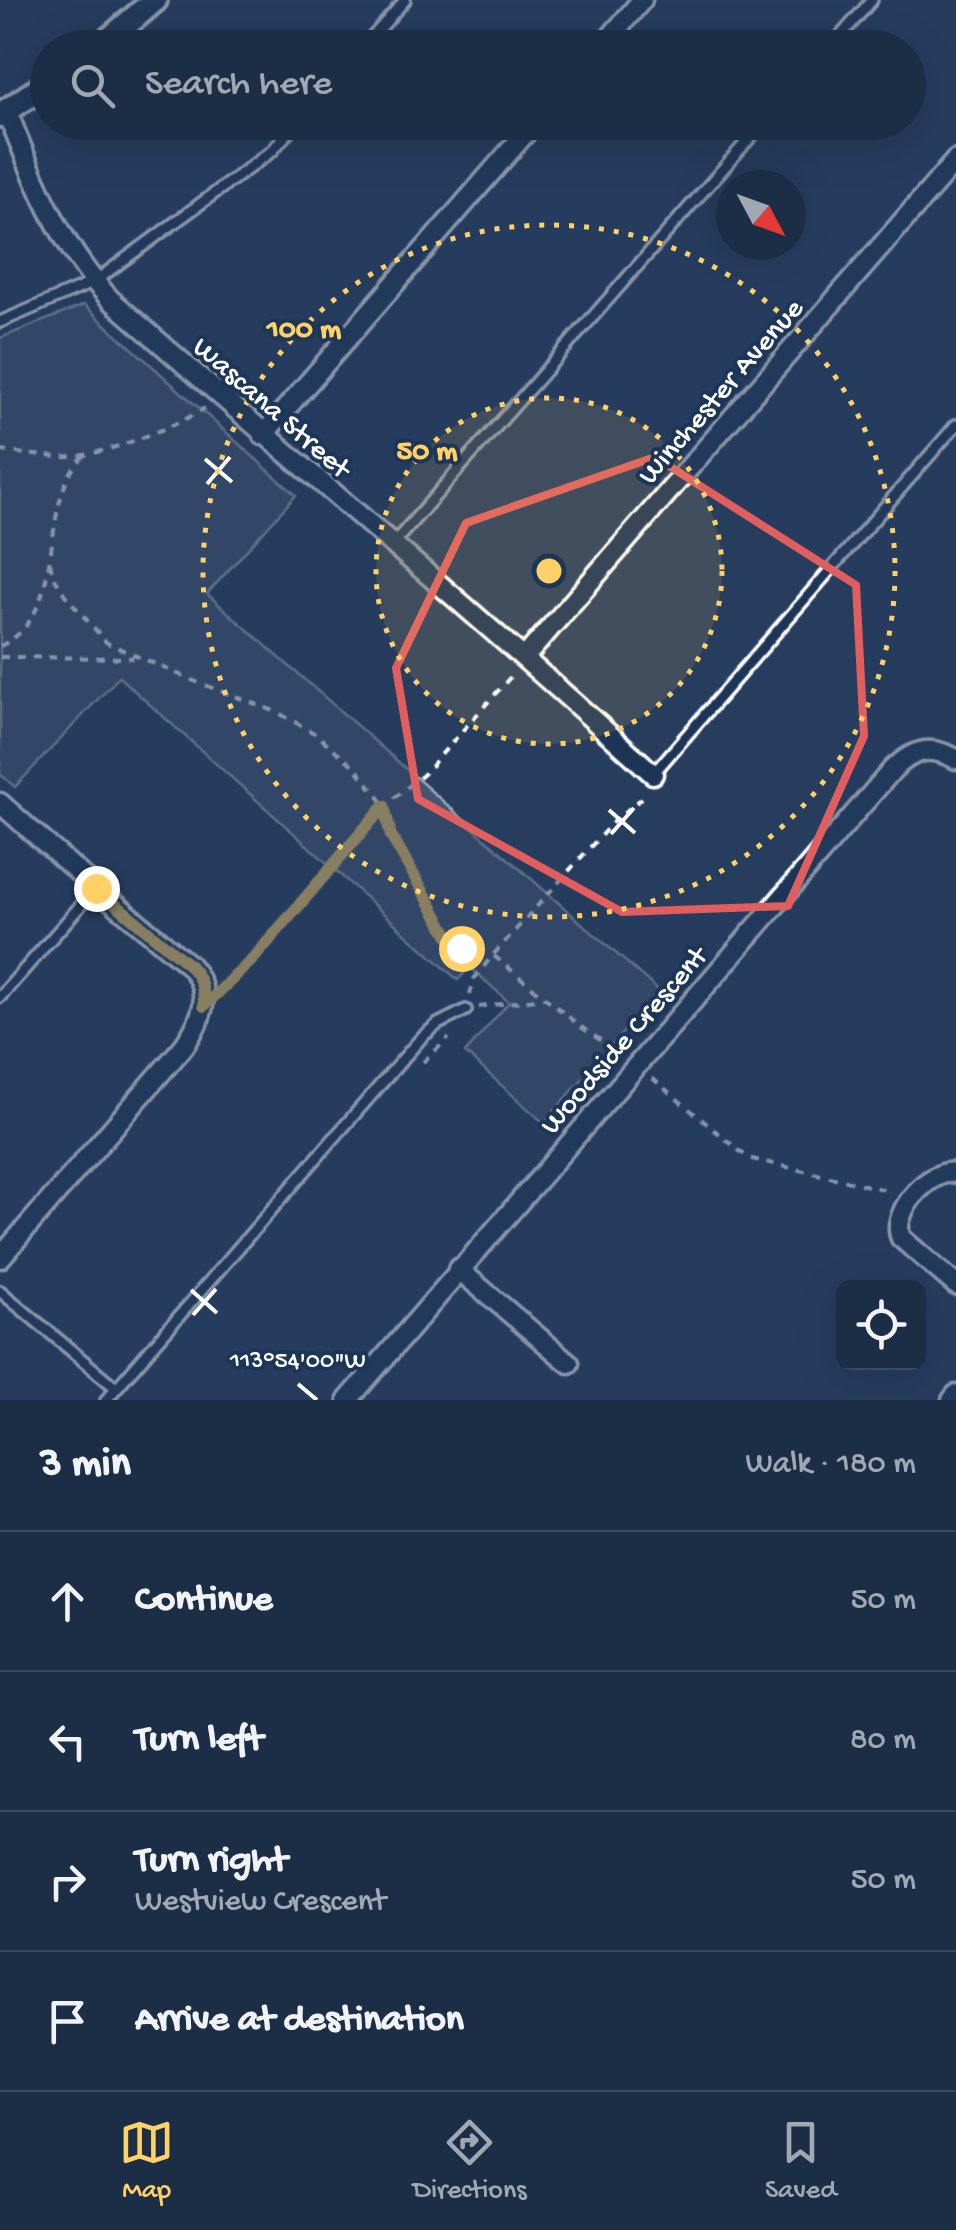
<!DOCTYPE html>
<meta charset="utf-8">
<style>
body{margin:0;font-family:"Gochi Hand",sans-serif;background:#293a51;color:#f1f3f6}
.controls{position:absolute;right:30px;bottom:30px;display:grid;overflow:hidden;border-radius:15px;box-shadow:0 10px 40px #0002}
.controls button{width:90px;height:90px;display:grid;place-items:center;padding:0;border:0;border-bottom:2px solid #3a4a5f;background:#1c2e46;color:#f1f3f6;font:50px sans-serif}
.compass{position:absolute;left:716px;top:170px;width:90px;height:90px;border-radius:50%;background:#1c2e46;box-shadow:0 10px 40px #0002;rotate:131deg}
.stop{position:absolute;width:30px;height:30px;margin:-22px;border:8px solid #ffd166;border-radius:50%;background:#fff}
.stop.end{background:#ffd166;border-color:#fff;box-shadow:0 2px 10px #0008}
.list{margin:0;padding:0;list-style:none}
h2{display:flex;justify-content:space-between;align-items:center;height:130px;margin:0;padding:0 40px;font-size:42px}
h2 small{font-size:32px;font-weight:400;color:#a0a8b3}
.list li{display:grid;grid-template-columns:65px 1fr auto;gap:30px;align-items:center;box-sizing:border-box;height:140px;padding:0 40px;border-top:2px solid #3a4a5f}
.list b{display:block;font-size:38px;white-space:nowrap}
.list p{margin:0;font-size:32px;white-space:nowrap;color:#a0a8b3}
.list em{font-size:32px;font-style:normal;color:#a0a8b3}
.icon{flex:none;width:55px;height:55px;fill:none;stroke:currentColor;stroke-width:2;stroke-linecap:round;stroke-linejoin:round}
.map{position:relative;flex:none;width:956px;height:1400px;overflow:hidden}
.search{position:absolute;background:#1c2e46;box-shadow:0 10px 40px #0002;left:30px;right:30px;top:30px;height:110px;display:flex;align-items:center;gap:25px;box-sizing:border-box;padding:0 35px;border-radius:55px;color:#a0a8b3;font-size:38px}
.sheet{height:690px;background:#1c2e46}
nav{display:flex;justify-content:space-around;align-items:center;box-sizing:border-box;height:140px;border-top:2px solid #3a4a5f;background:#1c2e46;font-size:28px;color:#a0a8b3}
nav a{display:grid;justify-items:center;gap:5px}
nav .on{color:#ffd166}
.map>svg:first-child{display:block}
.green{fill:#425672;stroke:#a0aab8;stroke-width:2.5}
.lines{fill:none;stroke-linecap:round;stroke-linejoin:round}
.service-casing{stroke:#fff;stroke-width:16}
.minor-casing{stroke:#fff;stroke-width:25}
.tertiary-casing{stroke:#fff;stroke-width:30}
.path{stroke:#fff;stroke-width:4;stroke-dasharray:8 8;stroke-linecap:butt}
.service{stroke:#1d3557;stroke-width:9}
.minor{stroke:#1d3557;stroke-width:18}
.tertiary{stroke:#1d3557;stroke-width:22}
.route{stroke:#ffd166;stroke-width:12}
.marked{fill:none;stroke:#e05e5e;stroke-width:8;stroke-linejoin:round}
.ticks{fill:none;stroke:#fff;stroke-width:4}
.ring{fill:none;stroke:#ffd166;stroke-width:5;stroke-dasharray:5 10}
.labels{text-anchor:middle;stroke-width:8;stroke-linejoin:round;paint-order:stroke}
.street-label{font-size:30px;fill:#fff;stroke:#1d3557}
.ticks-label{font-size:25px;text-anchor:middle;fill:#fff;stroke:#1d3557;stroke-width:8;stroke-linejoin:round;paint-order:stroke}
.centre{fill:#ffd166;stroke:#1d3557;stroke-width:5}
.ring-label{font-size:30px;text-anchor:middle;font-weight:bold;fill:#ffd166;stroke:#1d3557;stroke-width:8;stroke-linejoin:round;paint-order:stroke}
</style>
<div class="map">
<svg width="956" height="1400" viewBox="0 0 956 1400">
<rect width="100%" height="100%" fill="#263d5e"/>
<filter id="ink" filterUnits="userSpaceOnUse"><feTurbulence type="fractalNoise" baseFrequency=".01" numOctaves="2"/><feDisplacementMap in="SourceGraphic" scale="20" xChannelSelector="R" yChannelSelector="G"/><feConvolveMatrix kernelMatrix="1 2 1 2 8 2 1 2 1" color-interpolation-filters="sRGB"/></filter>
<g filter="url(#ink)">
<path class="green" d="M84,305L296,495L207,594L659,991L544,1123L465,1053L509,1002L470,967L458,980L119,677L15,787L0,774V338Z"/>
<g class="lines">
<defs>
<path id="service" d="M363,48L405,0
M830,48L872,0
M0,322L94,282L272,151L297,122
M393,544L764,122
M653,774L956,425
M0,997L96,888
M0,1291L116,1388
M106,1400L422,1037L438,1024L466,1010"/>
<path id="minor" d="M601,48L642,0
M7,111C33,178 60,246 110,299C290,458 476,612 653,774
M263,435L535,122
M525,657L956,160
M0,803L96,888L189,965C214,993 203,1018 184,1046L0,1258
M956,1173C931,1167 889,1213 901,1238L956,1285
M458,1269L569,1363
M348,1400L893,769C915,749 930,745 956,759
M952,1400L956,1395"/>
<path id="tertiary" d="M99,48L155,0
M0,115L48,83"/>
</defs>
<use href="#service" class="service-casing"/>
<use href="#minor" class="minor-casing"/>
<use href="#tertiary" class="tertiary-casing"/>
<path class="path" d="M0,451C23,453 48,458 71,457C103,455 178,426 205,408
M50,562L53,575L65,595L107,643L194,681L277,712L316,734L355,767L381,800L388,830L448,934L482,966
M0,646C72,613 34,500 85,455
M0,657L133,658
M494,956L581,1027L621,1054
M223,988L254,957L384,806L423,775L514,673
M470,995L474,979L493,955L613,822L647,794
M479,1007L543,998
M423,1062L449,1038
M652,1078L748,1158L890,1191"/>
<use href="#service" class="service"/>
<use href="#minor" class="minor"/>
<use href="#tertiary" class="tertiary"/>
</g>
</g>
<g class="lines" filter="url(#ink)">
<path class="route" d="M96,888L189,965C201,978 204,988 204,1006L254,958L384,806L391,836L448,934L461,948"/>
</g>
<path d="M0 0H956V1400H0ZM655,457L856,585L864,736L788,906L622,912L418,799L396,668L466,523Z" fill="#263d5e" fill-opacity=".55" fill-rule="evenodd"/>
<path class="marked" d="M655,457L856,585L864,736L788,906L622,912L418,799L396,668L466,523Z"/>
<path class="ticks" d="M205,459L232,482M207,484L230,457M609,810L635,833M611,834L634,808M191,1290L217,1313M193,1315L216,1289M298,1384L317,1400"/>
<circle cx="549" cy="571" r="173" fill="#ffd166" fill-opacity=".12"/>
<g class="ring">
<circle cx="549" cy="571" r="173"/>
<circle cx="549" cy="571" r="346"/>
</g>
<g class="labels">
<g class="street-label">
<text transform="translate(719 390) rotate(-49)" y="10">Winchester Avenue</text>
<text transform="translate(273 406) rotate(41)" y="10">Wascana Street</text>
<text transform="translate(622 1039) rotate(-49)" y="10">Woodside Crescent</text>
</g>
</g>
<g class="ticks-label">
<text x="298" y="1367">113°54'00"W</text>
</g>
<circle cx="549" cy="571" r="15" class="centre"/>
<g class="ring-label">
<text x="304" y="337">100 m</text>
<text x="427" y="459">50 m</text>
</g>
</svg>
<div class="controls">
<button><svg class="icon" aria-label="locate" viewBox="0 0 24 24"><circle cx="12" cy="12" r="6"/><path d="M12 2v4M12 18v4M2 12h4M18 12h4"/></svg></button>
</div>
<svg class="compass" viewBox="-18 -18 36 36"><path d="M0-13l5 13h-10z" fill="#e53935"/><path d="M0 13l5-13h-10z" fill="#a0a8b3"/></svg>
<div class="stop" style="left:461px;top:948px"></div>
<div class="stop end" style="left:96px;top:888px"></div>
<div class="search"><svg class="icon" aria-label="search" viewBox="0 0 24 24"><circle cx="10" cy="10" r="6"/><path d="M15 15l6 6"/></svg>Search here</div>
</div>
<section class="sheet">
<h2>3 min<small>Walk · 180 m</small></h2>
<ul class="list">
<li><svg class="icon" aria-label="ahead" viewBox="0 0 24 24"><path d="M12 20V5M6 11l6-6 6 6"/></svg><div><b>Continue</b></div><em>50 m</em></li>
<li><svg class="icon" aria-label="left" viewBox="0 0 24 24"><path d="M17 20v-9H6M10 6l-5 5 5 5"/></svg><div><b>Turn left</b></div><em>80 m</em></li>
<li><svg class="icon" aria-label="right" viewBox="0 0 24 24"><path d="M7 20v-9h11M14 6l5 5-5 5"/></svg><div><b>Turn right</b><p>Westview Crescent</p></div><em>50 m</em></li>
<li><svg class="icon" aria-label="arrive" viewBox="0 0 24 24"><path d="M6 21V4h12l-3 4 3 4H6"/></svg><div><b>Arrive at destination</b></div></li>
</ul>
</section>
<nav>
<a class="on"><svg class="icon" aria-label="map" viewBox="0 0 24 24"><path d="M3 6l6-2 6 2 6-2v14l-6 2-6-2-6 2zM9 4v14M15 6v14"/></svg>Map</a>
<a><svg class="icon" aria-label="directions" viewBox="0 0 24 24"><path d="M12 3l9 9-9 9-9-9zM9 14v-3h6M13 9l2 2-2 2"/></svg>Directions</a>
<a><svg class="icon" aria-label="saved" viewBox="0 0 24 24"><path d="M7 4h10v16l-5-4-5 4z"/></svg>Saved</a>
</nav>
